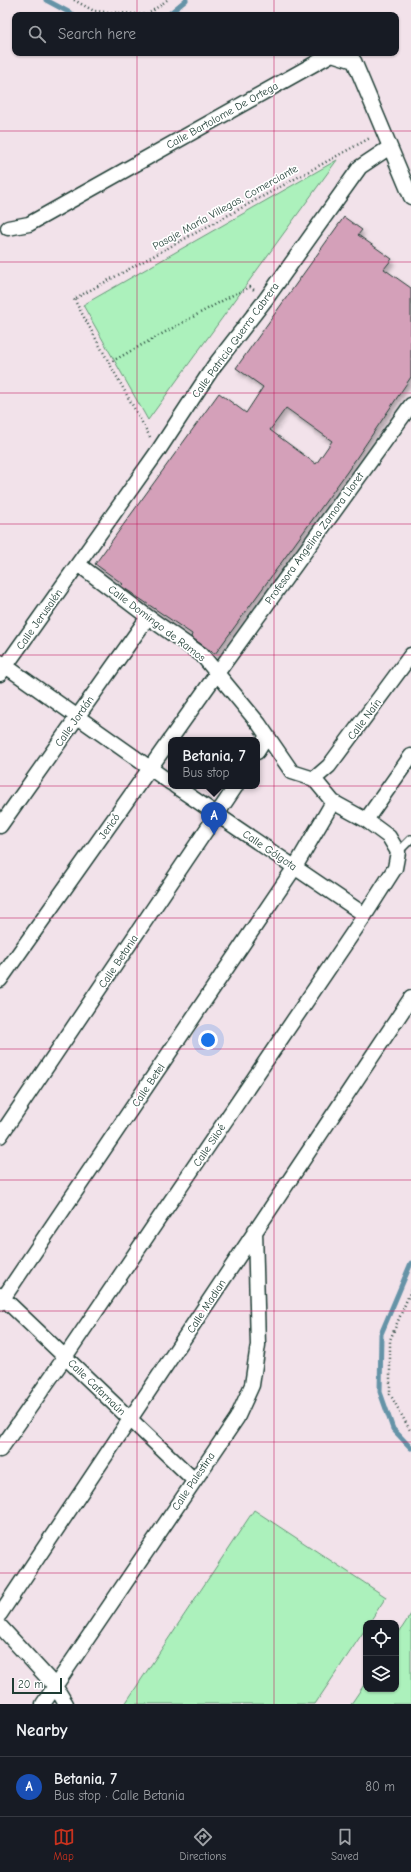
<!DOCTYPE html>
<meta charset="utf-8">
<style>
body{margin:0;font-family:"Comic Neue",sans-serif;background:#20242c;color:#f1f3f6}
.controls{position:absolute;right:12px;bottom:12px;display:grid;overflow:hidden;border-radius:8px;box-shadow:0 1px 3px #0004}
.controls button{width:36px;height:36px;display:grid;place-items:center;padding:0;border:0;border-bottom:1px solid #363941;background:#171b24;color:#f1f3f6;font:20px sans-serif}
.scale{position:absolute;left:12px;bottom:10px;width:50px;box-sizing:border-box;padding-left:4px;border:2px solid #1f3d34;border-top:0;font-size:11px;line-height:14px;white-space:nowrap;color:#1f3d34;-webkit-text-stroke:3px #fff;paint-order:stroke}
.you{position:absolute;left:208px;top:1040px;width:14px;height:14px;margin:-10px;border:3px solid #fff;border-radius:50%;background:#1a73e8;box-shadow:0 0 0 6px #1a73e833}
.badge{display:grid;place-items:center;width:26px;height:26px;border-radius:50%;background:#c8321e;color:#fff;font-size:13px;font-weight:700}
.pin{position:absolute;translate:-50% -33px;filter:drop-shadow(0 1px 2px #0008)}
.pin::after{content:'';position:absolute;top:21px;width:14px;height:12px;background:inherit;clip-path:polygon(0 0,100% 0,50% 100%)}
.popup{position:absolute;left:168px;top:737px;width:92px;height:52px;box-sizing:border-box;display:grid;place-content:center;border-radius:8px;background:#171b24;filter:drop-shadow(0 1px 3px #0005);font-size:13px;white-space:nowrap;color:#9ea1a6}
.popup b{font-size:15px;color:#f1f3f6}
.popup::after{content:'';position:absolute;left:50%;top:100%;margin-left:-8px;border:8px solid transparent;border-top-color:#171b24}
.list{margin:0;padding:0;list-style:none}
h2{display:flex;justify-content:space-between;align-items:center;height:52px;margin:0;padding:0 16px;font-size:17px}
h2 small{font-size:13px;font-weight:400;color:#9ea1a6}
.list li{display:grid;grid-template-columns:26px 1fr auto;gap:12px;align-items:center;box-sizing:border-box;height:60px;padding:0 16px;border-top:1px solid #363941}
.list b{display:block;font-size:15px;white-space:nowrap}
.list p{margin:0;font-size:13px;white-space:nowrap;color:#9ea1a6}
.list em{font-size:13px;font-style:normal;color:#9ea1a6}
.icon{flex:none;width:22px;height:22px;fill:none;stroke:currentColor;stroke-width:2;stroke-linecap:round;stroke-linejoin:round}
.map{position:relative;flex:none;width:411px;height:1704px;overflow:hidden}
.search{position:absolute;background:#171b24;box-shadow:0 1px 3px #0004;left:12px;right:12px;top:12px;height:44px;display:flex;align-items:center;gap:10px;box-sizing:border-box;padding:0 14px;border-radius:8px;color:#9ea1a6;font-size:15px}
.sheet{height:112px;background:#171b24}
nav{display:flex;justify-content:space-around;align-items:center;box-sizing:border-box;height:56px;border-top:1px solid #363941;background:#171b24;font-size:11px;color:#9ea1a6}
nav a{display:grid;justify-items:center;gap:2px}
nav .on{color:#c8321e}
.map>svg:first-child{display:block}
.green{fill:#acf1bc;stroke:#669778}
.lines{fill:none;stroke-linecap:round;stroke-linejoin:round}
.stream{stroke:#6593a7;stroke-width:5}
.building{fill:#d4a0b9;stroke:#1f3d34;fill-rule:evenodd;filter:url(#shadow)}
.service-casing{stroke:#1f3d34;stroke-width:10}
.minor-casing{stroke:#1f3d34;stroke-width:17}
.path{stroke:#1f3d34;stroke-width:2.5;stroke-dasharray:1 3;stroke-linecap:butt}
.service{stroke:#fff;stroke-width:7}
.minor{stroke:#fff;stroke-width:14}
.grid{fill:none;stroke:#c2185b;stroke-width:1;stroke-opacity:0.55}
.labels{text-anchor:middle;stroke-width:3.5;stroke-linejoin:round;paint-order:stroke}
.street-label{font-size:11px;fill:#1f3d34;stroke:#fff}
</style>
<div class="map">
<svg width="411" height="1704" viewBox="0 0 411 1704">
<defs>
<filter id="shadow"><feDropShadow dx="2.5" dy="4.5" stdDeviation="2" flood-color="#0004"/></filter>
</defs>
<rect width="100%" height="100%" fill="#f2e2ea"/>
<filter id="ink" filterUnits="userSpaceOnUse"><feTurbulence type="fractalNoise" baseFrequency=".025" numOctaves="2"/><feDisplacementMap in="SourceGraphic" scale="8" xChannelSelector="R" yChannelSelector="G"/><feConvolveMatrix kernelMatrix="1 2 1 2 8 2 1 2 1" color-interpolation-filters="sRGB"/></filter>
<g filter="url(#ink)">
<path class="green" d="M337,160L148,420L83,305Z
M254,1510L386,1597L369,1623H366V1628L315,1704H125Z
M411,1614V1704H351L366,1682V1689H396V1637Z"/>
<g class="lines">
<path class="stream" d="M46,0L74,15
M168,15L186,0
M411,1263L381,1334L380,1392L393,1429L411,1448"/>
</g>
<path class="building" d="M344,217L362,230L358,235L392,259L384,269L411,288V377L347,472L215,654L191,637L192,634L130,592L121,586L123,584L95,564L219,393L246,413L263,387L236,368ZM286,408L332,441L316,464L270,430Z"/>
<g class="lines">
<defs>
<path id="service" d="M398,852L411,839"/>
<path id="minor" d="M8,228L29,224L332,54L354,61L411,197
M0,662L171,783
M0,674L158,451L214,366L266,299L360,167L390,147
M257,752L267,736
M314,779L329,766L411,655
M175,786L365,915
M366,820L411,756
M0,826L148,617
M0,980L218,672L411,405
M0,1136L236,786
M0,1295L194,1480
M0,1303L295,867L333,802
M0,1450L65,1357L365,915L395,868L398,852L389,837L366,820L333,802L314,779L292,772L259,724L202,655L148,617L78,564
M0,1614C139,1409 274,1203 411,998
M0,1626L55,1686L66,1704
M43,1704L237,1418L252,1385L258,1345L255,1230"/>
</defs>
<use href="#service" class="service-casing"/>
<use href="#minor" class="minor-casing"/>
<path class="path" d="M74,0L94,11L147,15L167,0
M109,363L231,296L250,287L254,290
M150,437L74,299L370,138
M411,1290L390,1340V1394L411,1432"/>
<use href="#service" class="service"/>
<use href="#minor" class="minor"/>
</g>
</g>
<path class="grid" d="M137,0V15M274,0V15M137,53V1704M274,53V1704M0,131H411M0,262H411M0,393H411M0,524H411M0,655H411M0,786H411M0,918H411M0,1049H411M0,1180H411M0,1311H411M0,1442H411M0,1573H411"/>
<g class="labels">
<g class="street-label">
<text transform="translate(222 115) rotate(-29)" y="4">Calle Bartolome De Ortega</text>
<text transform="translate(225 207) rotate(-29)" y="4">Pasaje María Villegas, Comerciante</text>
<text transform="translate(235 340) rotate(-54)" y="4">Calle Patricia Guerra Cabrera</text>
<text transform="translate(314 538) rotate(-54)" y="4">Profesora Angelina Zamora Lloret</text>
<text transform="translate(39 619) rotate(-55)" y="4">Calle Jerusalén</text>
<text transform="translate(157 623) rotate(37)" y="4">Calle Domingo de Ramos</text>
<text transform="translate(364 719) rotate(-53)" y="4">Calle Naín</text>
<text transform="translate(74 721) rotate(-55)" y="4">Calle Jordán</text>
<text transform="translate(109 826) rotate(-55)" y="4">Jericó</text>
<text transform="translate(270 850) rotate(34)" y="4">Calle Gólgota</text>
<text transform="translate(118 961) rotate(-56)" y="4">Calle Betania</text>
<text transform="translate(148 1085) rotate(-56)" y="4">Calle Betel</text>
<text transform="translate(209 1145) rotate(-56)" y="4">Calle Siloé</text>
<text transform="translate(206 1306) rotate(-57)" y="4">Calle Madian</text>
<text transform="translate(97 1387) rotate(44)" y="4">Calle Cafarnaún</text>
<text transform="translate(193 1481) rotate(-56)" y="4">Calle Palestina</text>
</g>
</g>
</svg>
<div class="controls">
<button><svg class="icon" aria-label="locate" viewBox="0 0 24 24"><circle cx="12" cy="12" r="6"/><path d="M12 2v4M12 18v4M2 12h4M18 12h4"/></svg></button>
<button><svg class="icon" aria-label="layers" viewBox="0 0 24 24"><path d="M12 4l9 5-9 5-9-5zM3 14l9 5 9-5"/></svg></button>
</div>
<div class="scale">20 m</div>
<div class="you"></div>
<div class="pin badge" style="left:214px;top:835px;background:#1a4fb4">A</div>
<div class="popup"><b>Betania, 7</b>Bus stop</div>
<div class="search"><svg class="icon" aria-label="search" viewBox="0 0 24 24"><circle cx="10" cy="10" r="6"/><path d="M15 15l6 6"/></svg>Search here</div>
</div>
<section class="sheet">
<h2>Nearby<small></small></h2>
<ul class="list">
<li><span class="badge" style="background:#1a4fb4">A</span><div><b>Betania, 7</b><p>Bus stop · Calle Betania</p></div><em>80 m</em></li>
</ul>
</section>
<nav>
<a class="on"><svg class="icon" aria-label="map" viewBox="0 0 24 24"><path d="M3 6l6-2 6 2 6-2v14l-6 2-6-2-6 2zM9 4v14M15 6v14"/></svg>Map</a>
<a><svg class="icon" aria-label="directions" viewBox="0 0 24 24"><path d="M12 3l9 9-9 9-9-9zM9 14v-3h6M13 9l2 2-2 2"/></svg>Directions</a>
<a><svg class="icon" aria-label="saved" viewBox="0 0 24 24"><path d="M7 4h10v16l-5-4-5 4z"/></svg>Saved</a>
</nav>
